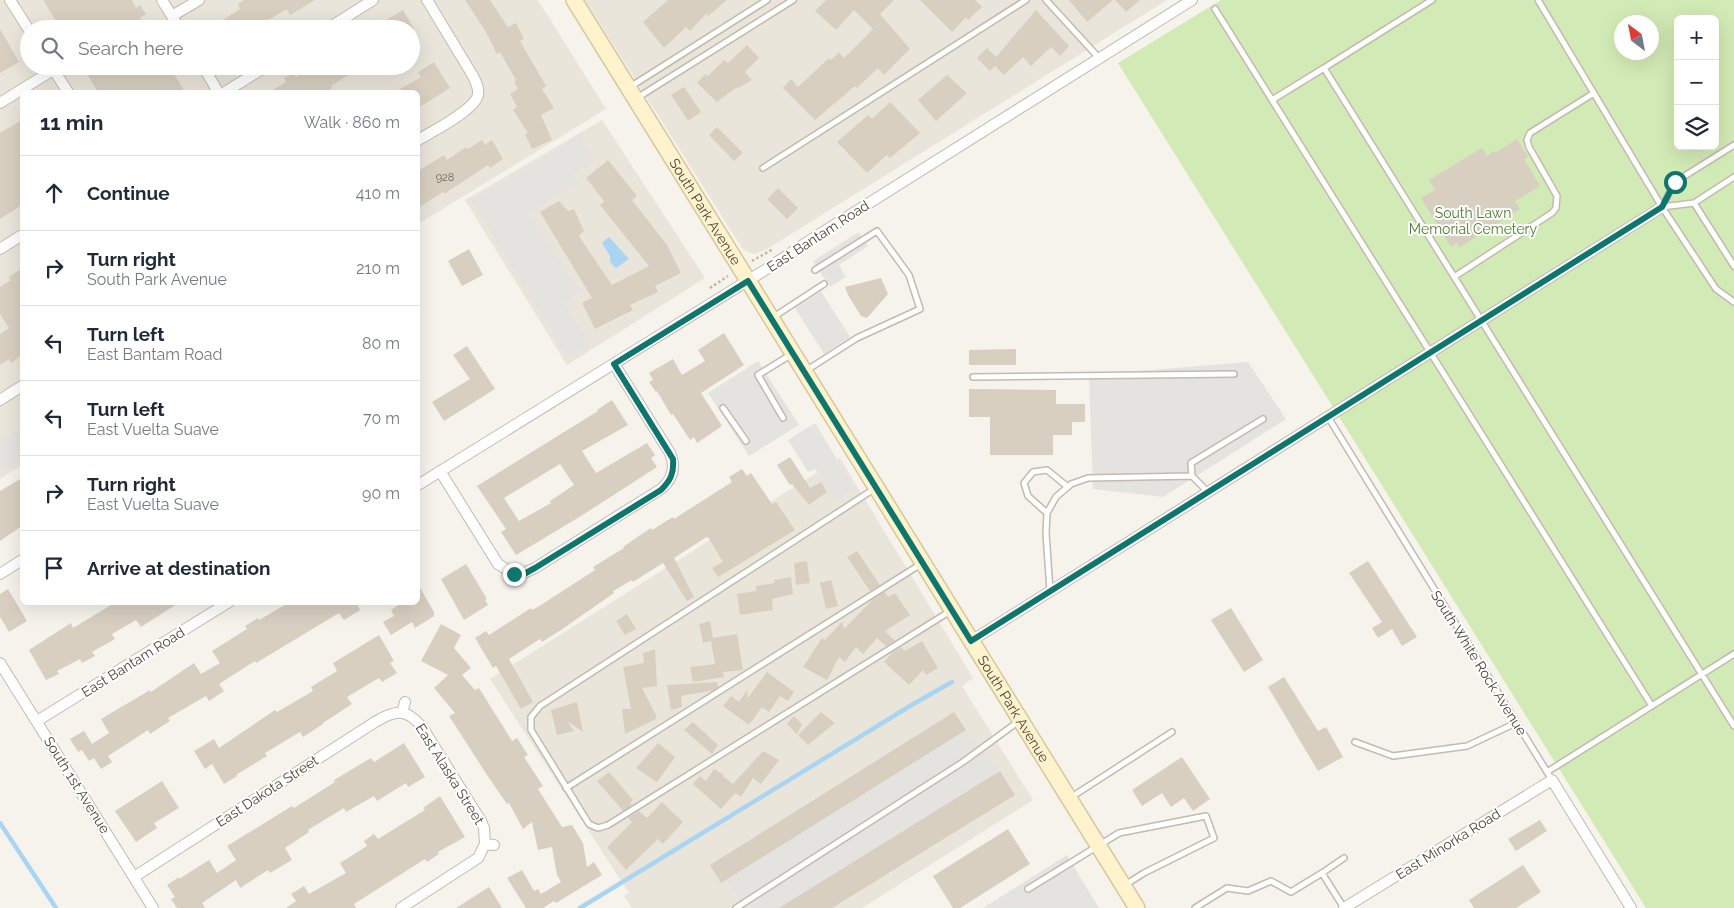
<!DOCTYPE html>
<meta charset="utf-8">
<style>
body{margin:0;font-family:Raleway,sans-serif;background:#f6f6f7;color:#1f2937}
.controls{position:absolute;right:15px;top:15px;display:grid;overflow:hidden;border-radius:8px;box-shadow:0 5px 20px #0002}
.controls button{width:45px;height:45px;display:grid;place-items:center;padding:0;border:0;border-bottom:1px solid #e0e1e3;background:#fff;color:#1f2937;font:25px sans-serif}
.compass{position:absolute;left:1614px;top:15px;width:45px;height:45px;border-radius:50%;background:#fff;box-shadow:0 5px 20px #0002;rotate:328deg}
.stop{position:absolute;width:15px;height:15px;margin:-11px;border:4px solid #0f766e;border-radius:50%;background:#fff}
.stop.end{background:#0f766e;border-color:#fff;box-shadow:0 1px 5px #0008}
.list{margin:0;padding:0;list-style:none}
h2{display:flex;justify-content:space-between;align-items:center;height:65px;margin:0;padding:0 20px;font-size:21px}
h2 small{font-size:16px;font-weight:400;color:#747a83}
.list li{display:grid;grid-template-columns:32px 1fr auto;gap:15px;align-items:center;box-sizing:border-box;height:75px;padding:0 20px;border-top:1px solid #e0e1e3}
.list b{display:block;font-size:19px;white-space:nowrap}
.list p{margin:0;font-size:16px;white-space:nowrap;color:#747a83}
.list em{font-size:16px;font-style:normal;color:#747a83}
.icon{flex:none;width:28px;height:28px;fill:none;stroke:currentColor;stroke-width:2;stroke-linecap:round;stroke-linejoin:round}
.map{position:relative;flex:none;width:1734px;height:908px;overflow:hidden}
.search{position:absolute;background:#fff;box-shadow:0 5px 20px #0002;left:20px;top:20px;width:400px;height:55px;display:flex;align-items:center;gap:12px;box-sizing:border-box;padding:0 18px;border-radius:28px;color:#747a83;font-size:19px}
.panel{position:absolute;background:#fff;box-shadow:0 5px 20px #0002;left:20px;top:90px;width:400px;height:515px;border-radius:8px}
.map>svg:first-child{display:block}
.residential{fill:#eae5da;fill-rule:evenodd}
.green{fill:#d2eab5;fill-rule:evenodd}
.parking{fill:#e5e3e0}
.water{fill:#a9d4f2}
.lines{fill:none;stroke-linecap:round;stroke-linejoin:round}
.stream{stroke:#a9d4f2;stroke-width:4.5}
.building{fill:#d8cfc1;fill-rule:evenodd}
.lane-casing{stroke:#c2bbae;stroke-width:8}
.street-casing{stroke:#c2bbae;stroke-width:12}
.secondary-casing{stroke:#d6c79b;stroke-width:18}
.path{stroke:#c4b79f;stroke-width:2.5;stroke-dasharray:2.5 2.5;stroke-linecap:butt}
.lane{stroke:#fff;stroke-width:5}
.street{stroke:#fff;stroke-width:10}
.secondary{stroke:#fff3cd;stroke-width:15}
.route{stroke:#0f766e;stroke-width:6}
.labels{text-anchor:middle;stroke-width:4;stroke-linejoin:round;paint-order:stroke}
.number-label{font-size:11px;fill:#6e675b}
.street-label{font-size:14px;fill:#4b4439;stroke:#fff}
.park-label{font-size:14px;fill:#4a7f2a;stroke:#fff}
</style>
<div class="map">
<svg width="1734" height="908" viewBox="0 0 1734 908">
<rect width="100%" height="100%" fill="#f6f3ec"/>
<path class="residential" d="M0,0H538L606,109L418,224V92H22V465L0,479ZM29,29H411V66H29Z
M585,0H1167L767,249L755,254L747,252L742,248Z
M602,120L705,278L567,365L465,200Z
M840,458L973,678L962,686L1033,800L862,908H632L624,896L629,893L490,679Z"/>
<path class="green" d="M1221,0H1734V908H1646L1118,63ZM1678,19H1715V146H1678ZM1622,22H1652V52H1622Z"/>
<path class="parking" d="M581,134L595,162L573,174L579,183L529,213L581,292L564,302L590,345L568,358L472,201Z
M859,232L868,246L839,265L846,277L830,287L813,261Z
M821,291L850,337L824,354L795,308Z
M758,361L799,425L749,456L708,393Z
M1248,362L1286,419L1163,497L1093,489L1089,375Z
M815,423L855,489L835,501L815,469L808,472L788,440Z
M22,428V459L3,471L0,466V441Z
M966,730L1000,771L779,908H745L727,879Z
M1067,855L1099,908H983Z"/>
<path class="water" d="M609,237L629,259L616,268L610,262V256L602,243Z"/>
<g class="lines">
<path class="stream" d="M0,823L56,908
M580,908L915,703L952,682"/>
</g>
<path class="building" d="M43,0H132L136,8L140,5L146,14L140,18L147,29H109L104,22L93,29H61Z
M244,0H315L290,15L287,9L263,23L266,29H209L237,11L240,9L238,4Z
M465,0H490L508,27L516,23L524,39L520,41L546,86L542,89L554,108L541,115L552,140L532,149L525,134L528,133L513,110L517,107L510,94L518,89L514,82L516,80L500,52L497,54L486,32Z
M668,0H727L708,16L706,14L690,31L686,27L664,48L643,22Z
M826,0H894L880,14L910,49L884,75L878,68L857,88L855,86L815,120L783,88L791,79L798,87L829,58L831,60L839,52L844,58L873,29L854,10L836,30L815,11Z
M920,0H975L982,7L968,20L966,17L952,32Z
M1069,0H1113L1087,22Z
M1115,0H1140L1126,12Z
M403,10L414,29H371Z
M1036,10L1069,46L1060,56L1051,47L1031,66L1023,57L1004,75L995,66L990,71L977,58L987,48L996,57Z
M0,29L19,62L0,73Z
M747,45L759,58L745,72L752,80L738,88L737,87L717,102L697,83L705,74L708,76L724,60L728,63Z
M434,62L450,88L418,108V92H395L421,77L418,72Z
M82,66H169L185,92H98Z
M313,66H363L331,86L332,88L325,92H270L286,82L284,78L294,73L296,77Z
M947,75L967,93L936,121L918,100Z
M684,87L701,112L688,121L671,95Z
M890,102L920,133L890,158L887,155L867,173L837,142L868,115L872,119Z
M22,120V205L0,219V133Z
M717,127L743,153L734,161L709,135Z
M1517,139L1528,157L1524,159L1540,186L1515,201L1520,209L1460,247L1457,243L1451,247L1421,198L1435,190L1429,180L1482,148L1487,156L1494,151L1495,153Z
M482,140L485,145L492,140L503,159L490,168L488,165L444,194L443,192L418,208V171L444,155L447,160L466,147L468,149Z
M608,160L637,196L632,200L667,245L681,273L655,286L658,292L630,305L633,310L595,329L582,303L592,298L540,212L559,201L568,211L574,209L584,231L579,236L612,285L649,266L600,205L604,201L586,178Z
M778,188L798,208L787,219L767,199Z
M469,249L483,275L462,286L448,261Z
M22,268V355L11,363L9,359L0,365V334L9,328L0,314V287L11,280L9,277Z
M881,278L888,294L867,318L861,316L848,295L845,287Z
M724,333L744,365L701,393L722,426L697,443L694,437L690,440L673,414L671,415L657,391L656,392L649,382L653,380L649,373L673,359L682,375L705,361L698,350Z
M467,346L495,389L444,421L432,402L470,379L453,355Z
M1016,349V365H969V350Z
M969,389L1056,390V404H1085V422H1072V435H1053V455H990V417H969Z
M612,400L628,425L582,451L596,473L647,443L655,455L651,458L657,467L581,516L516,555L501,532L506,529L477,486L598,411L597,410ZM560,464L574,485L550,501L551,503L519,521L504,498Z
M790,457L810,488L821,482L827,492L809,505L792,484L790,485L777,465Z
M742,469L747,476L751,473L772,504L776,502L795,530L718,577L712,568L723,562L708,537L705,538L674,558L694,597L687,601L663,563L633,582L632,580L613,591L614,593L561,630L542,642L540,639L509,659L533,702L521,709L496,666L493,668L475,638L486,631L489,635L531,608L532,610L541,605L595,570L593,567L624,548L623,547L639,536L651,528L652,530L673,517L674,519L732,482L729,477Z
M22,478V526L0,541V491Z
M857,551L880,585L870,591L847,557Z
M807,561L810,583L796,585L794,563Z
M1368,561L1417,637L1402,646L1392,629L1378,638L1372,628L1382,622L1349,573Z
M466,564L487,599L485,600L488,605L464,620L441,579Z
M791,577L793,594L772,599L773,610L740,615L737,594L756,591V586L775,583L774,580Z
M831,580L838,606L826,609L820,583Z
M418,584L434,612V616L415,628L412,622L391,635L383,622L394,616L391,610L403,602H418Z
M8,589L27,621L9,632L0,617V594Z
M885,592L888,597L895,593L910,615L885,631L895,641L886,646L877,638L863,654L856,647L845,662L839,657L827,680L803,667L822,638L825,640L842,622L844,629L873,599Z
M116,602H180L141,627L136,620L112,634L115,639L92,652L95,656L82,663L80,659L57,671L59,674L46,680L29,650L71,623L73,628Z
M290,602H356L360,610L344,620L339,613L256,663L255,661L219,684L224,691L209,701L206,696L168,718L170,721L150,734L148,730L108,756L112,762L101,769L94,758L89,761L82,750L78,752L70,739L84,731L92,744L109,733L101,719L150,690L151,692L194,663L201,674L220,663L212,651L247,629L245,626L258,618L259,620Z
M1231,608L1263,660L1244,672L1211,620Z
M627,614L636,629L625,635L616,621Z
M710,621L713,638L737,634L743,670L723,672L724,677L693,682L690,667L715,664L711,641L703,643L699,624Z
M441,624L461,635L454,648L471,668L462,675L475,690L479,688L512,741L517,738L528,755L524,757L543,786L538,789L562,827L572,825L583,843L587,867L594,862L602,875L556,903L554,901L543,908H526L507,878L522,870L534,891L538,889L541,894L561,882L557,875L552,847L538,850L532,822L523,829L509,803L507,804L489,778L449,716L455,713L434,688L448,675L421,661Z
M379,635L394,661L390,663L397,673L382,682L379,678L347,697L352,704L323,723V724L303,737L300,732L265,753L267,756L236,775L237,776L224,784L212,764L205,769L194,751L214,739L219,748L275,710L277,712L313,691L311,687L337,671L333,663Z
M922,641L938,668L926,675L923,670L909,685L884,662L892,653L901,647L905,651Z
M655,649L657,686L642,688L656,715V719L625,734L622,709H631L623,667L644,663L643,653Z
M767,672L794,692L788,701L780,696L769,712L762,707L749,725L723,706L731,696L739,702L747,690L748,698Z
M1284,677L1318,731L1326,727L1343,757L1318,771L1268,687Z
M717,682L718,687L714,690L681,696L682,707L671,710L667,685Z
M577,702L583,732L567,721L574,731L557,735L551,710Z
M821,712L835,723L808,745L798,735Z
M954,712L966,730L721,883L710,865Z
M794,716L802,724L797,734L787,724Z
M693,722L718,745L712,754L684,730Z
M404,743L425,777L408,787L406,783L377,801L374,796L346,812L344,808L308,830L309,832L285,848L292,860L270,873L268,870L240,888L236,880L202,903L205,908H177L171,899L175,897L167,885L179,877V879L209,860L217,873L236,860L227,846L292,806L294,808L335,782L334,780L371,758L374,762Z
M658,743L675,757L657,782L636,768Z
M763,751L779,760L761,784L753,778L741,797L735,793L721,809L693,784L700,776L706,781L714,769L724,775L723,776L733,784Z
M1182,757L1210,799L1193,811L1184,798L1171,807L1162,793L1142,806L1132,790Z
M1000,771L1015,795L832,908H779Z
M609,772L633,800L630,803L632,805L623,811L597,781Z
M162,781L179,808L154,823L157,828L136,842L115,811Z
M440,796L465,837L438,852L439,854L427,862L425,859L354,904L356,908H286L296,901L291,894L304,886L309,894L346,873L340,863L367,846L364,841L374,834L378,839L425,810L423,808Z
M662,802L683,822L663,844L658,839L626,870L607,847L632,822L628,818L639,811L647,818Z
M1540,820L1547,831L1516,851L1508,839Z
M1008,829L1030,864L960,908H953L933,876Z
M1523,865L1541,892L1516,908H1474L1469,900Z
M489,887L502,908H456Z"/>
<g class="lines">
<defs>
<path id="lane" d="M1046,0L1099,58
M1432,0L1324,68L1734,726
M1538,0L1662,207L1716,289L1734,302
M1215,9L1652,706
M630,87L767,0
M637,98L793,0
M1272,100L1324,68
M763,168L1026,0
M1694,203L1734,266
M1662,207L1675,182L1734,145
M1662,207L1694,203L1734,177
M1454,277L1552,213L1556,208L1557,196L1529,147L1527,140L1530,133L1594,93
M772,318L824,284
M807,370L857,338L920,309L909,275L877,231L815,270
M973,377L1234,374
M723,408L746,441
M1328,417L1552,780
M783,418L758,375L792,354
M1192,476L1191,463L1263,419
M874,489L540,706L531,717V730L589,824L598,828L608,825L952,610
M1047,513L1028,496L1024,483L1033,472L1047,470L1068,487
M1050,591L1046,533L1047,513L1056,497L1071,484L1088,478L1192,476L1208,492
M1355,742L1393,756L1467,746L1516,723
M1547,772L1734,654
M566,788L921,564
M1070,798L1172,732
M1322,873L1344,858
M1028,889L1119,833L1206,816L1214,838L1144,873L1125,885
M736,908L963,762L1019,721
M1195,908L1227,888L1248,891L1271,881L1291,892L1322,873L1344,908"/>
<path id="street" d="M10,0L29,30
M162,0L180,29
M172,16L199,0
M327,29L373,0
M51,66L68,92
M203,66L218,92
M225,92L267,66
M0,103L53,70
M418,140C431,132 474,111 478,95C479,88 476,82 473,76L427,0
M0,249L22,235
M0,400L22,386
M440,471L498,564L514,574L524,573L535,568L661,489C673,479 676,467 670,453L614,364
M418,485L765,270L812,239L1192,0
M0,574L22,560
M971,641L1662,207
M0,663L153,908
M402,713L405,702
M37,721L229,602
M134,877L375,722C395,710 407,708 422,727L481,821L484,828L485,844
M401,908L478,858L485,844L494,845
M1344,908L1552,780L1631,908"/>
<g id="secondary">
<path id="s1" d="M574,0L1137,908"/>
</g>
</defs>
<use href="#lane" class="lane-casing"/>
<use href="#street" class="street-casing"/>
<use href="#secondary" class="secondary-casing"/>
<path class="path" d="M752,261L773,249
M710,288L728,276"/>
<use href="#lane" class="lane"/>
<use href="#street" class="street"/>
<use href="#secondary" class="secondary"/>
</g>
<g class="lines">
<path class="route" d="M514,574H524L535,568L661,490C671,480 674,473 673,459L614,364L748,281L971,641L1662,207L1675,182"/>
</g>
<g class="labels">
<g class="number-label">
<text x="445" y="181">928</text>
</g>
<g class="street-label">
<text dy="5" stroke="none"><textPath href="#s1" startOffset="249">South Park Avenue</textPath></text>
<text transform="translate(818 236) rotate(-33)" y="5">East Bantam Road</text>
<text transform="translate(133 662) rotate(-32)" y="5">East Bantam Road</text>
<text transform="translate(1479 663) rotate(58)" y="5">South White Rock Avenue</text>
<text dy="5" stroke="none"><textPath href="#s1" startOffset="834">South Park Avenue</textPath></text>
<text transform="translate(450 774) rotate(58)" y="5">East Alaska Street</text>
<text transform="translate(77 785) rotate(58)" y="5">South 1st Avenue</text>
<text transform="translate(267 791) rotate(-33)" y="5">East Dakota Street</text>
<text transform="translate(1448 844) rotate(-32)" y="5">East Minorka Road</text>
</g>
<g class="park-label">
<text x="1473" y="218">South Lawn<tspan x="1473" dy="16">Memorial Cemetery</tspan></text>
</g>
</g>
</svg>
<div class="controls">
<button>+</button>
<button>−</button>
<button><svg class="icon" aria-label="layers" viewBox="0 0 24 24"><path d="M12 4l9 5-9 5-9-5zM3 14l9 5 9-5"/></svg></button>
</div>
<svg class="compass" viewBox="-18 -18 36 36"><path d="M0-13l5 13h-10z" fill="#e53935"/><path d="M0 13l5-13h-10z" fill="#747a83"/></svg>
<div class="stop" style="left:1675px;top:182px"></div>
<div class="stop end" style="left:514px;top:574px"></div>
<div class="search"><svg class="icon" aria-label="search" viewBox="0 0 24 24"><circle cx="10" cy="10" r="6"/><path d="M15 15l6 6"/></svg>Search here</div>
<section class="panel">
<h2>11 min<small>Walk · 860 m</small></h2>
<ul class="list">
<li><svg class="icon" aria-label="ahead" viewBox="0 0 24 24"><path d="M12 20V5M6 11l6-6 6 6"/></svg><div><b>Continue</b></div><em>410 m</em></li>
<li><svg class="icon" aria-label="right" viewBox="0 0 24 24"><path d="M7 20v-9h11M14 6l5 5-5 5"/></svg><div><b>Turn right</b><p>South Park Avenue</p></div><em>210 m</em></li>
<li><svg class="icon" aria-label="left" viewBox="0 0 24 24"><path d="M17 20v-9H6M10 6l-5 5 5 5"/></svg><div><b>Turn left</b><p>East Bantam Road</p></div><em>80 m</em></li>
<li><svg class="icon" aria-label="left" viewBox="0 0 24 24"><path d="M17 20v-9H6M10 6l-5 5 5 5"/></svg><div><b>Turn left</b><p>East Vuelta Suave</p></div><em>70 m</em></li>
<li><svg class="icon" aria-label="right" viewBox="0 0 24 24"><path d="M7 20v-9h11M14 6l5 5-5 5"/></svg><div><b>Turn right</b><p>East Vuelta Suave</p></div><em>90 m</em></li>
<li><svg class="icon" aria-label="arrive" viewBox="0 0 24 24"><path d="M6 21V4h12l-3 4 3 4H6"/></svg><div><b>Arrive at destination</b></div></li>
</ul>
</section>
</div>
